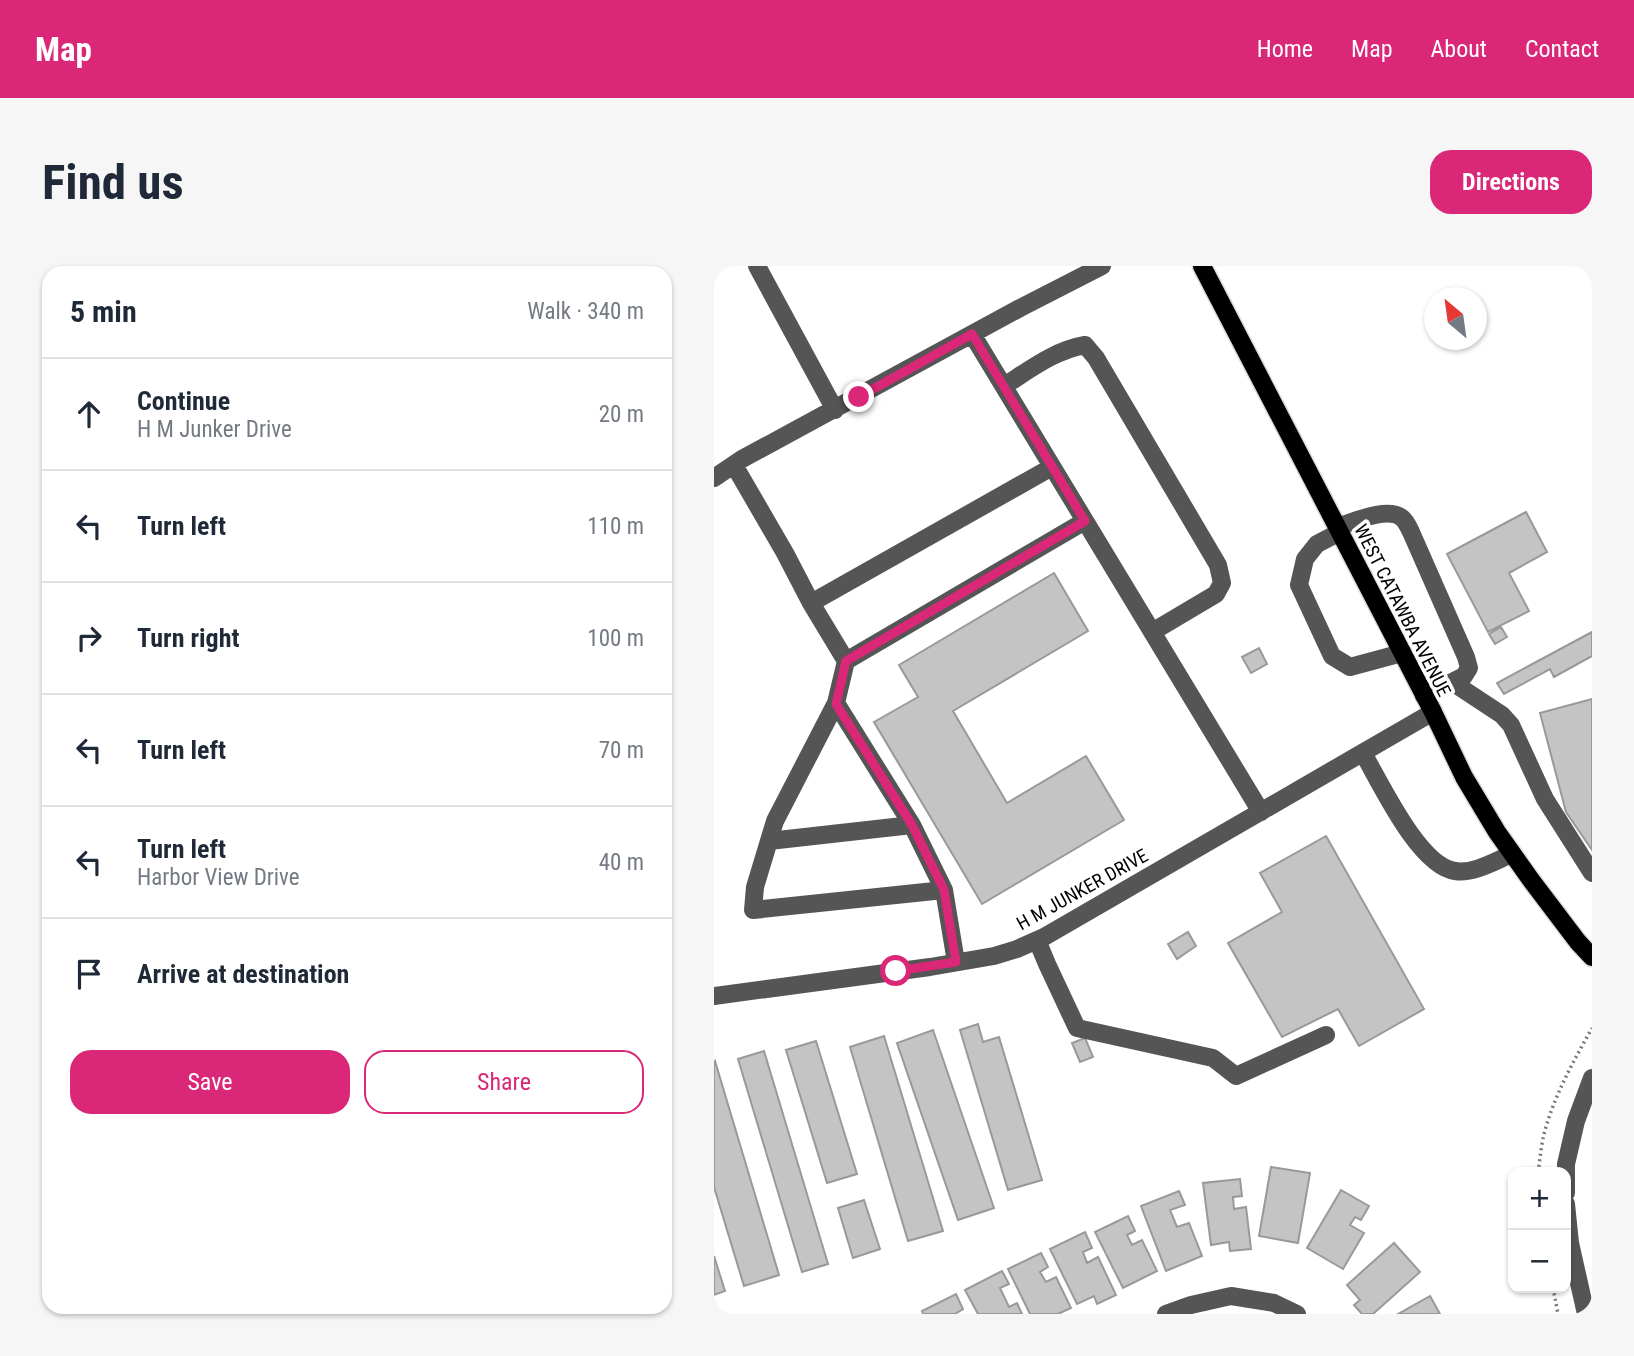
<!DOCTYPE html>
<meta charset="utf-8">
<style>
body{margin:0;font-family:"Roboto Condensed",sans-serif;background:#f6f6f7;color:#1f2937}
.controls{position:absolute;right:21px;bottom:21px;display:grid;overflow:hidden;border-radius:14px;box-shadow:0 2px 5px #0004}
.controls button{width:63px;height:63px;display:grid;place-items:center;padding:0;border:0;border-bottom:2px solid #e0e1e3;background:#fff;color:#1f2937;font:35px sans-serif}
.compass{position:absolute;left:710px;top:21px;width:63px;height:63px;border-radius:50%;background:#fff;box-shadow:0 2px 5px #0004;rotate:331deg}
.stop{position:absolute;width:21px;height:21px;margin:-16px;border:5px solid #db2777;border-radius:50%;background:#fff}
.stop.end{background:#db2777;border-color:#fff;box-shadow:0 2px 7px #0008}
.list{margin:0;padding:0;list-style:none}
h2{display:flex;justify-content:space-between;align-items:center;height:91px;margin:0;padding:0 28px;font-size:30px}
h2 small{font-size:23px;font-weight:400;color:#747a83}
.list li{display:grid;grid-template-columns:46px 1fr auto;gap:21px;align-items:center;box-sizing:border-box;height:112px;padding:0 28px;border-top:2px solid #e0e1e3}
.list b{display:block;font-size:26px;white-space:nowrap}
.list p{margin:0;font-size:23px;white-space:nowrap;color:#747a83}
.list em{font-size:23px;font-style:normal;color:#747a83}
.actions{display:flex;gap:14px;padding:21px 28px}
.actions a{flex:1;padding:16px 0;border:2px solid #db2777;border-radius:21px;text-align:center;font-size:24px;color:#db2777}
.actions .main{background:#db2777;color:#fff}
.icon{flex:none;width:38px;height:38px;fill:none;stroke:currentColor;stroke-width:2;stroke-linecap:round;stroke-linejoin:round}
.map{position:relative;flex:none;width:878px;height:1048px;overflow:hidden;border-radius:21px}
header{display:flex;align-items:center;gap:42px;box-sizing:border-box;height:98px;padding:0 35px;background:#db2777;color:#fff}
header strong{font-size:33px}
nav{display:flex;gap:38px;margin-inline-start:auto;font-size:24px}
.intro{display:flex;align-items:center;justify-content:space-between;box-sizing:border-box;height:168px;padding:0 42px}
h1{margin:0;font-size:49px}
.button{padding:18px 32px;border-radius:21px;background:#db2777;color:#fff;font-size:24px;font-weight:700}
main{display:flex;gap:42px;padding:0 42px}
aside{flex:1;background:#fff;border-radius:21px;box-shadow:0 2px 5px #0004}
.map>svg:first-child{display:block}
.building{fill:#c4c4c4;stroke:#999;stroke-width:2}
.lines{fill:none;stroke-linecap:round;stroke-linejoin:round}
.major-casing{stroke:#dbdbdb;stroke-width:21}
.path{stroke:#777;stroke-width:3.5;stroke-dasharray:2 3.5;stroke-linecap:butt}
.minor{stroke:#555;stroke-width:18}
.major{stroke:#000;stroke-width:18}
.route{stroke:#db2777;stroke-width:9}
.labels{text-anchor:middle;stroke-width:7;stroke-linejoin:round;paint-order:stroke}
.street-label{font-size:19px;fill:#000;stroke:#fff}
</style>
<header>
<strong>Map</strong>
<nav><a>Home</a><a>Map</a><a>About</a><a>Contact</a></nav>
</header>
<div class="intro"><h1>Find us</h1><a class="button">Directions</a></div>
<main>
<aside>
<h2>5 min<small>Walk · 340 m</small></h2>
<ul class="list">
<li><svg class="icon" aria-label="ahead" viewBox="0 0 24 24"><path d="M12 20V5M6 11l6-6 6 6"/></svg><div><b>Continue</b><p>H M Junker Drive</p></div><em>20 m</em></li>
<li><svg class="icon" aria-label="left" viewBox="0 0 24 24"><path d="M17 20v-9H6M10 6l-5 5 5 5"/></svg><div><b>Turn left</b></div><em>110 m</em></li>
<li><svg class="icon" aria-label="right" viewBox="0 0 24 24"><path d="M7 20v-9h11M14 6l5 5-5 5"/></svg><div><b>Turn right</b></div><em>100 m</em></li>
<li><svg class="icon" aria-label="left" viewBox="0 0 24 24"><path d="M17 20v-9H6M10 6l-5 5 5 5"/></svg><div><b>Turn left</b></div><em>70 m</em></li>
<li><svg class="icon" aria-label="left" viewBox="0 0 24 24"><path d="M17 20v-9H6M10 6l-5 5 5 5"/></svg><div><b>Turn left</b><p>Harbor View Drive</p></div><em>40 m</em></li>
<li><svg class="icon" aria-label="arrive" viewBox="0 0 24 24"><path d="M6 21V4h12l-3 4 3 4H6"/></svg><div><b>Arrive at destination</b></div></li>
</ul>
<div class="actions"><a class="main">Save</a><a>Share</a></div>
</aside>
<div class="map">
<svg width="878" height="1048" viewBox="0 0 878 1048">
<rect width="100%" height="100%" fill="#fff"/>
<path class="building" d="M812,246L833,286L795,307L815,345L774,366L733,288Z
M340,307L374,365L239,445L293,537L372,490L410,554L268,638L160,456L204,431L185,399Z
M787,361L793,371L781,378L775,368Z
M878,366V390L840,411L836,403L790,428L783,417Z
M545,382L553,398L537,407L528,391Z
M878,433V584L852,546L826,447Z
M612,570L710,743L645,780L624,743L568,771L514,677L568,646L546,607Z
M474,666L482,680L463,693L454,678Z
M264,758L269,776L285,771L328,914L294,924L246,764Z
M219,764L280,942L244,954L183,777Z
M170,770L229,965L194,975L136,781Z
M371,772L379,791L366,796L358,777Z
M102,775L143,908L113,917L72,784Z
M50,785L114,998L88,1006L24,793Z
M1,795L65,1009L30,1020L0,921V796Z
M557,901L596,907L584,977L545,970Z
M526,913L528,930L519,931L520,943L532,941L537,983L516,985L515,976L497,979L489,917Z
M627,924L655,940L647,954L641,951L636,959L650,967L629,1003L593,982Z
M465,925L471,939L456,944L463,961L475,957L488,990L452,1005L427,940Z
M150,934L166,983L139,992L124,942Z
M414,950L421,965L413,969L418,979L428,974L443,1005L409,1022L381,966Z
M371,966L378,982L369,986L373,997L384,991L402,1029L383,1038L380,1030L363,1038L336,983Z
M680,977L706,1006L659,1048H648L640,1039L646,1034L633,1019Z
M327,987L334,1001L326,1006L332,1016L342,1011L357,1042L344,1048H316L294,1003Z
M0,990L11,1025L0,1029Z
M288,1005L295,1018L286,1022L295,1041L303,1037L308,1048H264L251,1024Z
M242,1028L249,1043L241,1048H209L208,1045Z
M716,1030L726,1048H684Z"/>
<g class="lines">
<defs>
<path id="major" d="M488,0L719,446L750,511L783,566L817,614L864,676L878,691"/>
</defs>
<use href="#major" class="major-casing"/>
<path class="path" d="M824,906C826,894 827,880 830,868C840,830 859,796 878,762
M839,1022L844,1048"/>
<path class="minor" d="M43,0L121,144
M258,68L547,546
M290,120C315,104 341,84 371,79L382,92L504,299L508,317L502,328L438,366
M20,199L71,287L97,337
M0,212L28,193L306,42L388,0
M623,261C639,256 674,240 688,252C692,255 695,262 697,266L752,391L755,402L750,410L710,430
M626,266L603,278L591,293L585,319L618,390L636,401L688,387
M132,395L371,255
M738,416L788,449L797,459L831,533L878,607
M122,437L198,559
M649,487C667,518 705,600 741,605C760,608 781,595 798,588
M55,575L198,559L230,624
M323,674L333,698L363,762L499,792L522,810L612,769
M242,696L230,624L39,644L41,621L61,555L122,437L132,395L97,337L338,201
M0,730L216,701L280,690L303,683L330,671L719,446
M852,927V898L862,855L878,812
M852,938L856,977L872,1048
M452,1048L477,1039L517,1030L560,1037L583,1048"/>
<use href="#major" class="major"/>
</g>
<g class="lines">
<path class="route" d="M145,131L258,68L371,255L132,395L122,438L198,559L230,624L242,696L182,705"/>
</g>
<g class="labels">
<g class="street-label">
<text transform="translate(689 344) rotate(63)" y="7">WEST CATAWBA AVENUE</text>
<text transform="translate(368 623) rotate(-29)" y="7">H M JUNKER DRIVE</text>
</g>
</g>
</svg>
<div class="controls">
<button>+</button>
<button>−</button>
</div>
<svg class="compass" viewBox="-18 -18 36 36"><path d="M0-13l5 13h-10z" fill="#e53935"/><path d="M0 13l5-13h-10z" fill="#747a83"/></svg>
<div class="stop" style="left:182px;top:705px"></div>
<div class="stop end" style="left:145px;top:131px"></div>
</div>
</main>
